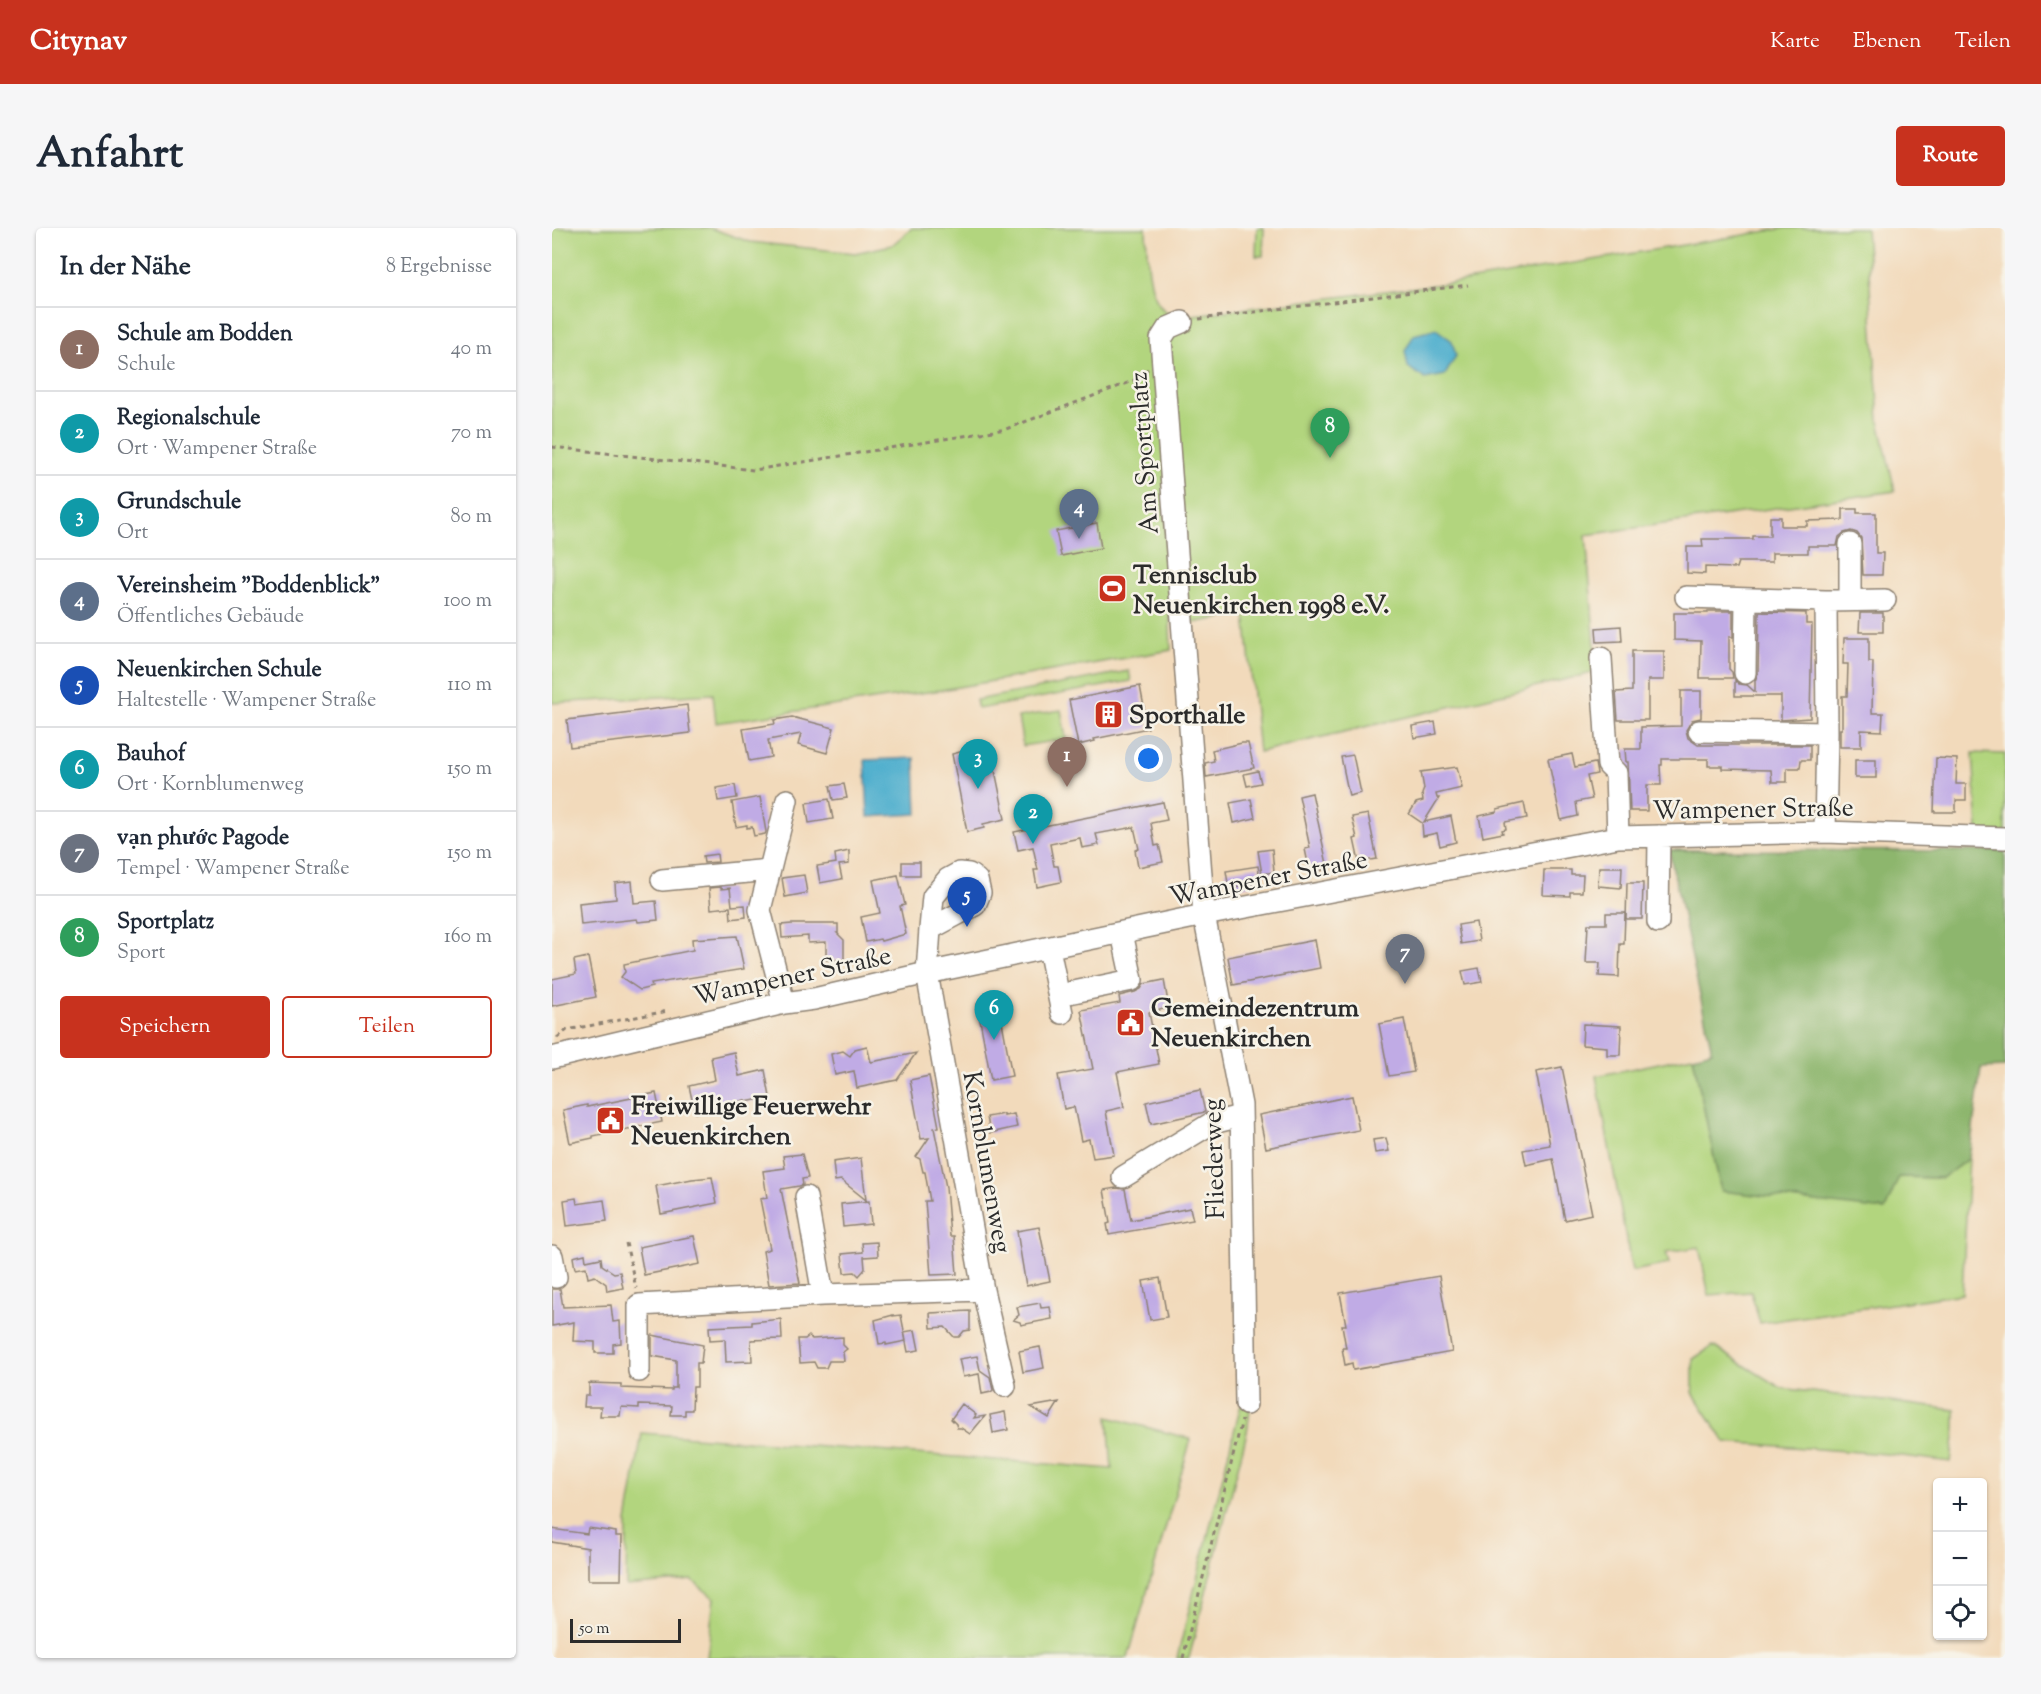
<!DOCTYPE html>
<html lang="de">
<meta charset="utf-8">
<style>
body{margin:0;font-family:"Sorts Mill Goudy",serif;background:#f6f6f7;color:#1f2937}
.controls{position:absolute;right:18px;bottom:18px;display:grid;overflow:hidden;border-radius:6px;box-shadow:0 2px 4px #0004}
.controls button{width:54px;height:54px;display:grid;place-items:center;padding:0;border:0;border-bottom:2px solid #e0e1e3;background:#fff;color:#1f2937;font:30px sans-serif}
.scale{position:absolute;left:18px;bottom:15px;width:111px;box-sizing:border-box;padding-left:6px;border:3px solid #2b2b2b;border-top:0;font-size:16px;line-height:21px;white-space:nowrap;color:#2b2b2b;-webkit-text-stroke:4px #f7f3e8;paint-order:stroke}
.you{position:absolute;left:597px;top:531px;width:21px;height:21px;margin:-15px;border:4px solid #fff;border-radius:50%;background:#1a73e8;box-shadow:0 0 0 9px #1a73e833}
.badge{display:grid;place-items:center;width:39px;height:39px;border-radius:50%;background:#c8321e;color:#fff;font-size:20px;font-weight:700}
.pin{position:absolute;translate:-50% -50px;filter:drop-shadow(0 2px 3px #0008)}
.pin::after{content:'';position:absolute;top:32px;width:21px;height:18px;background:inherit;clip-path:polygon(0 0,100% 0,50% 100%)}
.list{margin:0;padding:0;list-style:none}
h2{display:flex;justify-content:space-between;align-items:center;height:78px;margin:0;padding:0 24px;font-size:26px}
h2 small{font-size:20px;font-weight:400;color:#747a83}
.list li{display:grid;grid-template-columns:39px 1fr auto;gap:18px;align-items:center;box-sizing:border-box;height:84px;padding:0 24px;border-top:2px solid #e0e1e3}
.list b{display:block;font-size:22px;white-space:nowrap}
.list p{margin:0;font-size:20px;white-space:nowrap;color:#747a83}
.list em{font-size:20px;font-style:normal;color:#747a83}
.actions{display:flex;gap:12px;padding:18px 24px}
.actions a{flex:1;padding:14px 0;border:2px solid #c8321e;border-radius:6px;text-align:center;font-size:21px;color:#c8321e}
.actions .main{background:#c8321e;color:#fff}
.icon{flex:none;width:33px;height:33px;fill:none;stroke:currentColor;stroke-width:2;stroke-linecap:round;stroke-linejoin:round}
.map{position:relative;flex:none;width:1453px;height:1430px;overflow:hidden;border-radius:6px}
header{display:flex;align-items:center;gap:36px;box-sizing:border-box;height:84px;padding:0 30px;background:#c8321e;color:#fff}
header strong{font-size:28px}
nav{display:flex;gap:33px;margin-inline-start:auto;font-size:21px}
.intro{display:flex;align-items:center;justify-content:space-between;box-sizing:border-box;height:144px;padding:0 36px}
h1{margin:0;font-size:42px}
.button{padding:15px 27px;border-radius:6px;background:#c8321e;color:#fff;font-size:21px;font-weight:700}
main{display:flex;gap:36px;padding:0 36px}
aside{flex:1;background:#fff;border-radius:6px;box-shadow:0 2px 4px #0004}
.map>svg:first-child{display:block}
.green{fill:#b2d57e;stroke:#6e8054;stroke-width:1.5}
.forest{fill:#8db66d;stroke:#5c704c;stroke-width:1.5}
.water{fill:#4eaecd;stroke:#3c6c7c;stroke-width:1.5}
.building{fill:#c0abe5}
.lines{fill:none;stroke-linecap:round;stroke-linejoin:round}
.minor-casing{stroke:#8e8273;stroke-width:24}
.path{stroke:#8e8273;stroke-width:3;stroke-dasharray:4.5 4.5;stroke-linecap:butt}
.minor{stroke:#fff;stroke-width:21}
.labels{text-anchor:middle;stroke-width:5;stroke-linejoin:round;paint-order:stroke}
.street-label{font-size:26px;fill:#2b2b2b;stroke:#f7f3e8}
.poi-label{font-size:26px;font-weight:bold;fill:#2b2b2b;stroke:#f7f3e8;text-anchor:start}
</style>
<header>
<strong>Citynav</strong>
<nav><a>Karte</a><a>Ebenen</a><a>Teilen</a></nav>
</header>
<div class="intro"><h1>Anfahrt</h1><a class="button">Route</a></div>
<main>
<aside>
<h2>In der Nähe<small>8 Ergebnisse</small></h2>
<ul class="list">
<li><span class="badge" style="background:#8d6e63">1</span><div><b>Schule am Bodden</b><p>Schule</p></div><em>40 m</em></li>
<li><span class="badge" style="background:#0f9aa8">2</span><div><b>Regionalschule</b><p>Ort · Wampener Straße</p></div><em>70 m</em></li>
<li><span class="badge" style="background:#0f9aa8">3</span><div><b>Grundschule</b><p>Ort</p></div><em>80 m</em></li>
<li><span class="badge" style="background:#5c6f8a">4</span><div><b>Vereinsheim &quot;Boddenblick&quot;</b><p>Öffentliches Gebäude</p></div><em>100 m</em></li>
<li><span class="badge" style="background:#1a4fb4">5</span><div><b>Neuenkirchen Schule</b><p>Haltestelle · Wampener Straße</p></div><em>110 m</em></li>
<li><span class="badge" style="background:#0f9aa8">6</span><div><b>Bauhof</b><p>Ort · Kornblumenweg</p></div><em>150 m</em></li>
<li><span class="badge" style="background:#6b7280">7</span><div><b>vạn phước Pagode</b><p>Tempel · Wampener Straße</p></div><em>150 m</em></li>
<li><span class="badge" style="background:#2e9e5b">8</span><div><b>Sportplatz</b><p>Sport</p></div><em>160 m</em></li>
</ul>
<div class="actions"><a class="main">Speichern</a><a>Teilen</a></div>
</aside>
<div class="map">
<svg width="1453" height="1430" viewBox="0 0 1453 1430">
<rect width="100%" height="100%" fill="#f7f3e8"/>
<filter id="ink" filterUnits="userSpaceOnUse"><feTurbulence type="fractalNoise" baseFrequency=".0167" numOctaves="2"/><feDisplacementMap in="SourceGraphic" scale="12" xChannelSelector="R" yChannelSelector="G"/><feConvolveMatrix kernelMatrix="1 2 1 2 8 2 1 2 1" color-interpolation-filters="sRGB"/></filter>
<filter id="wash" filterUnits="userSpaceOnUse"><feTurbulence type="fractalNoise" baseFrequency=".008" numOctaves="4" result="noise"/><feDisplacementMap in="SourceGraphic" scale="24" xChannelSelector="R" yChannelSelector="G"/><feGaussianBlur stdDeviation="1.35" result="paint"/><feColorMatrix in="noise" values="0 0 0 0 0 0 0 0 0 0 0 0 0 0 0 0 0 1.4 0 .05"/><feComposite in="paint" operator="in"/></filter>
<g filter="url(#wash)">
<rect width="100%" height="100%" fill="#f2dabb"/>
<path class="green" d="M0,0H158L198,14L303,25L340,17L360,0H594C595,23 595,61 609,79C612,84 620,86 625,89L914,53L1234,0H1314L1327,193L1343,263L1034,307L1045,444L707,524L693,386L635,396L613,276L619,422L389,462L164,495L161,466L0,475Z
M705,0H712L711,28H704Z
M577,443L579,453L426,481L424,472Z
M509,482L514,511L471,518L466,489Z
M1421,525L1453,526V623H1435L1426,601Z
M1141,828L1169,963L1347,949L1390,950L1417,930L1410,1066L1208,1095L1199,1064L1157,1067L1147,1019L1114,1024L1117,1036L1080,1043L1044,848Z
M1161,1118L1229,1160L1403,1182V1201L1399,1234L1334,1226L1173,1214L1141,1165V1131Z
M699,1175L695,1204L637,1430H625L689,1176Z
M556,1189L639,1211L576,1430H155L162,1370L140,1352L74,1358L75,1294L90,1205L560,1241Z"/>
<path class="forest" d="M1117,622L1453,623V839L1429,840L1417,930L1390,950L1347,949L1333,982L1169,963L1141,828L1160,823Z"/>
<path class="water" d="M884,101L900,113L904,128L893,147L873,151L856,139L853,123L862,107Z
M363,530L365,586L316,589L313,532Z"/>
<g id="blocks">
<path class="building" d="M1291,281H1305V285H1324V325H1331L1330,347H1311L1309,310L1305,305L1299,303L1292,305L1287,309L1285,318H1256V325H1220V334H1186L1184,340L1153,339V346L1135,345V319H1151L1150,311H1201V308H1218V289H1229V298H1255V293L1291,292Z
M545,295L549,320L509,328L504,303Z
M1156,383H1181V409H1177V441L1180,444L1181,450H1148L1149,413L1122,412V385H1156Z
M1207,384L1254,385V396H1260L1258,490L1229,492V468H1183V452L1187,456L1195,457L1203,464V453L1206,445Z
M1308,385H1331V404H1307Z
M1069,398L1070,413L1045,414L1044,400Z
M1292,410H1317V434H1321L1320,485H1331L1330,503L1309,502V519H1288V501H1290V468H1295L1296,436H1291Z
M1080,423H1112V452H1096V492H1066L1064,464L1080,463Z
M588,458L596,500L542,511L543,513L526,517L517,472Z
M1129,463H1149V490L1140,492L1134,502L1136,510L1146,517H1258V532H1249L1248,540H1235V554H1220L1219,542L1170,541V538H1156V531H1110V537H1108L1109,557H1095V583H1078L1076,534H1074L1073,521H1089V499L1129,498Z
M135,477L138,505L18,519L15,492Z
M240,489L282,500L275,525L246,517L249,506L216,512L219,529L197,533L191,501L223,496L222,492Z
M883,494L885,506L862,510L860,498Z
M690,515H696L702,540L654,549L653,535L662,533L660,522Z
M416,522L417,527L439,523L453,591L431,596L432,600L415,604L400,526Z
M1020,526L1023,539L1043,535L1045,546L1035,548L1040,571L1024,574L1026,588L1009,592L996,531Z
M801,527L809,565L797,568L789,529Z
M1384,530L1405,531L1404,556H1414V572H1404V584H1382Z
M1303,532H1324V550H1303Z
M905,539L910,560L884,566L885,570H887L872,594L899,588L904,614L888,618L885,605L871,608L870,595L857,586L864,575L871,573L870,566L872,561L869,544Z
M706,543L709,555L695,558L692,546Z
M292,556L295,570L281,572L278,558Z
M183,557L185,570L166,573L164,560Z
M760,565L776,641L758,645L753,621L758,620L747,568Z
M208,569L214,604L213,606L202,608L200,599L195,600V597L184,599L180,574Z
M277,571L281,591L257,595L254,575Z
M699,571L703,590L682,595L678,575Z
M611,574L615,592L599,595L603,618L607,617L611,634L586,639L583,622L587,621L582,599L544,606L547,617L530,620L528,610L498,616L502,638H506L509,654L485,659L482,642H486L481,619L466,622L462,604Z
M972,575L975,590L953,594L954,601L950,602L951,605L931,609L927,588L945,584V581Z
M816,586L825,631L807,634L802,611L805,610L800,589Z
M720,621L722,644L710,646L706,623Z
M297,623V636L287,637L290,651L268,655L265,638L284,635L283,626Z
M165,626L166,634L152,635L151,628Z
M350,634H368V647H350Z
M706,638L708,651L701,653L702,656L677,661L674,643Z
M1047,639H1070L1069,660L1046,658Z
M992,642H1019V647H1031L1030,664H1018V668L991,667Z
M252,647L255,665L233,669L230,650Z
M346,647L353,677L348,678L354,706L329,713L328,711L314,714L309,689L328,685L321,652Z
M80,653L82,675L104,673L106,692L86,694L85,691L29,697L27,675L64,671L63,655Z
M1075,655H1091L1090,691H1074Z
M169,659V661L178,660L180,678L193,677L194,689L179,691L178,679L159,681L157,660Z
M1054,685H1073L1072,716H1068L1067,749L1047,748L1048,735H1034L1036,696H1054Z
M924,694L927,713L909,716L906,697Z
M240,696H286V705H285L292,712V732H274V714L256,715V708L230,710L229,697Z
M185,708L192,741L99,756L100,759L88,762L69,749L73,744L72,736L141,722L140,711Z
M763,712L768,740L681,757L676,729Z
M36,729L44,769L0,778V751L24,746L22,732Z
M927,740L930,754L913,757L910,743Z
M612,752L617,780L597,784L607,836L565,844L572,879L554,883L562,927L541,930L537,911L529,913L522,879L512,881L506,847L541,841L529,782L568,775L567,768L583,764L589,761L592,756Z
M446,772L460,848L439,852L425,776Z
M852,791L862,844L837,848L827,796Z
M1031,796L1069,798L1068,827H1055V819L1030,817Z
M315,818L319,834L364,825L345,852L305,860L302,843L283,847L279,826L291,823L298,828L303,821Z
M182,824L187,848L213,842L218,869L194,874L193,872L143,885L137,858L163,852L159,829Z
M1010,839L1040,986L1013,992L1001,931L974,937L971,922L998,917L984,844Z
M377,848L387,899L382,900L394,959L398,1008H402L405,1046L379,1047L373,973H378L373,944H371L368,931L364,929L377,910L369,911L358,852Z
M648,862L653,884L599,896L594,874Z
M104,865L110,894L41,908V910L18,915L11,882L35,877V879Z
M800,868L807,902L714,920L707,887Z
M452,886V888L462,886L465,899L438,905L435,889Z
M834,910L837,923L823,925L821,912Z
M250,926L256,950L250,951L251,957L247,958L229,961L248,1055L217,1057L211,1023L218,1021L208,971L215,970L211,943L233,940L231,928Z
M309,930L314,972L289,952L283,953L281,934Z
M160,949L165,975L109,986L104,958L140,951Z
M564,960L573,961L579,992L638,980L641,992L557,1007L555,996L558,995L552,962Z
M24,970L25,976L52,972L55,993L15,998L12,972Z
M317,973L319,996L291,999L289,976Z
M487,999L498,1053L474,1058L465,1003Z
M142,1008L148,1036L92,1047L87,1019Z
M325,1014L326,1028L312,1029L313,1041L307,1048L303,1044L292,1045L290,1026L311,1024L310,1015Z
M33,1026L34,1033L49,1030L50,1037L62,1045L68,1044L71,1060L55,1063L54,1056L43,1048L36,1050L34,1039L23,1041L21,1029Z
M887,1048L900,1124L801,1142L800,1135L793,1137L790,1120H794L790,1097H794L788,1065Z
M608,1050L615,1089L598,1092L591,1053Z
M0,1061H8L11,1079L59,1077L61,1094L68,1093L69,1115L61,1116V1125H43V1114L21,1113L22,1094L0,1098Z
M488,1075L489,1080L498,1079L500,1091L469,1097L468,1094L461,1092L467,1087L465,1079Z
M418,1083V1102L412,1103L407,1109H402L393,1099L379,1100L378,1085Z
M341,1087V1088L349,1087L354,1113L334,1117V1115L327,1116L323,1092Z
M229,1091L230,1111L199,1112L200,1133L174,1134L173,1111L158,1112L157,1099L200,1097V1094Z
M363,1102L367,1122L356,1124L352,1104Z
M100,1107L151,1117L149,1135H145V1159H141L140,1182H133V1187H119L120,1178L87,1177V1180L69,1179L68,1188H48L49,1179H32L33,1167H37V1155L69,1156V1160L120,1162V1160H124V1132L100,1128Z
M257,1108L260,1111L291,1109V1117L295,1121L291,1124L292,1133H277L274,1140H265L262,1134L248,1135L246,1111H253Z
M488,1119L492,1140L471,1144L467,1123Z
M425,1128L428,1142L438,1149L441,1162L439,1164L430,1166L427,1146L411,1149L407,1131Z
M507,1174L497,1190L479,1179Z
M410,1176L424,1187L422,1190L433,1188L418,1206L409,1200H405L404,1196L399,1191Z
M453,1184L456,1202L441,1205L438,1187Z
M36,1300L64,1304V1308H70L69,1352H36V1320L0,1314V1301L35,1306Z"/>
</g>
</g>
<g filter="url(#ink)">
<use href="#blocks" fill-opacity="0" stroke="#8e8273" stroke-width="1.5"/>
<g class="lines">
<defs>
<path id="minor" d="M630,94L616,100L609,111L652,687L689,877L694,1176
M1298,316V372
M1134,369L1274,373L1275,505L1273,604
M1274,373L1333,372
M1049,430L1056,537L1064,545L1066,609
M1193,445L1194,371
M1147,503L1275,505
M110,652L218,642
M1106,694L1107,608
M378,701L423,677L428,665L425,652L417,646L407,645L396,651L381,669L378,701L375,745L431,1062L453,1158
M497,720L510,785
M507,767L580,752L570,705
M232,775L208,682L235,572
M0,830L232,775L262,771L375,745L652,687L1066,609L1273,604L1453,610
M571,949L660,895L689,888
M254,969L271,1067
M0,1028L4,1049
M87,1143V1077L271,1067L431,1062"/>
</defs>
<use href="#minor" class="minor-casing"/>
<path class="path" d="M647,91L916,57
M0,219L202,242L454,201L581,153L596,141
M5,810L15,802L116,783
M74,1015L84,1060
M631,1430L690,1192"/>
<use href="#minor" class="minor"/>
</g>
</g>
<defs>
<symbol id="stadium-square" viewBox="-11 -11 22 22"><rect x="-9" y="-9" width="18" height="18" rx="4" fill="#c8321e" stroke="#f7f3e8"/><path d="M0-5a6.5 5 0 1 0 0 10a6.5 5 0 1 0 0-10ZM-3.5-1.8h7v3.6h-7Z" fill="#fff"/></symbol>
<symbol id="building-square" viewBox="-11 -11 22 22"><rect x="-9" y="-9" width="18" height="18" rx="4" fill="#c8321e" stroke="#f7f3e8"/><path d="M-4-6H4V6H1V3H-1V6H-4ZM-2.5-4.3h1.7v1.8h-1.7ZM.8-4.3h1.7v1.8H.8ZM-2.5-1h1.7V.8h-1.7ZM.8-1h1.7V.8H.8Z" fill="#fff"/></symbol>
<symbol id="civic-square" viewBox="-11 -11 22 22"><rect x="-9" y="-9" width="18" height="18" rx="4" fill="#c8321e" stroke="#f7f3e8"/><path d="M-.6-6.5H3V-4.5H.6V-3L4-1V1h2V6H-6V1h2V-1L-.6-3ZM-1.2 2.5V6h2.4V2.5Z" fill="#fff"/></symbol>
</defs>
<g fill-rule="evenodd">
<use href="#stadium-square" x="544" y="344" width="33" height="33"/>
<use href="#building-square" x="540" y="470" width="33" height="33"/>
<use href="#civic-square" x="562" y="778" width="33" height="33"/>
<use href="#civic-square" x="42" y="876" width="33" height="33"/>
</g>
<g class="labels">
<g class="street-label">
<text transform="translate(591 225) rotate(-94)" y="9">Am Sportplatz</text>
<text transform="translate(1201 580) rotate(-1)" y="9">Wampener Straße</text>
<text transform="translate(716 649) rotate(-11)" y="9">Wampener Straße</text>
<text transform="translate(240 747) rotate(-12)" y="9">Wampener Straße</text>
<text transform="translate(661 931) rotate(-92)" y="9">Fliederweg</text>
<text transform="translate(436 934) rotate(80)" y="9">Kornblumenweg</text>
</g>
<g class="poi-label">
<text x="581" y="355">Tennisclub<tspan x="581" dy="30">Neuenkirchen 1998 e.V.</tspan></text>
<text x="577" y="495">Sporthalle</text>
<text x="599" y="788">Gemeindezentrum<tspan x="599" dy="30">Neuenkirchen</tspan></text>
<text x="79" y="886">Freiwillige Feuerwehr<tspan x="79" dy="30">Neuenkirchen</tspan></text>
</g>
</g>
</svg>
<div class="controls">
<button>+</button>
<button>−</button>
<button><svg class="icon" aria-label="locate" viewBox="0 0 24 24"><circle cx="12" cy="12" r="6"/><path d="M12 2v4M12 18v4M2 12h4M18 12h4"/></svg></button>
</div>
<div class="scale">50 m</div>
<div class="you"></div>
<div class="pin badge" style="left:515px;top:559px;background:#8d6e63">1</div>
<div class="pin badge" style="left:481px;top:616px;background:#0f9aa8">2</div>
<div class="pin badge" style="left:426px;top:561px;background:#0f9aa8">3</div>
<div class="pin badge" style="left:527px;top:311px;background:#5c6f8a">4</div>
<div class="pin badge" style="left:415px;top:699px;background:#1a4fb4">5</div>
<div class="pin badge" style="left:442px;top:812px;background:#0f9aa8">6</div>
<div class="pin badge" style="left:853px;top:756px;background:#6b7280">7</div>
<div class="pin badge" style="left:778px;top:230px;background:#2e9e5b">8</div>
</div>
</main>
